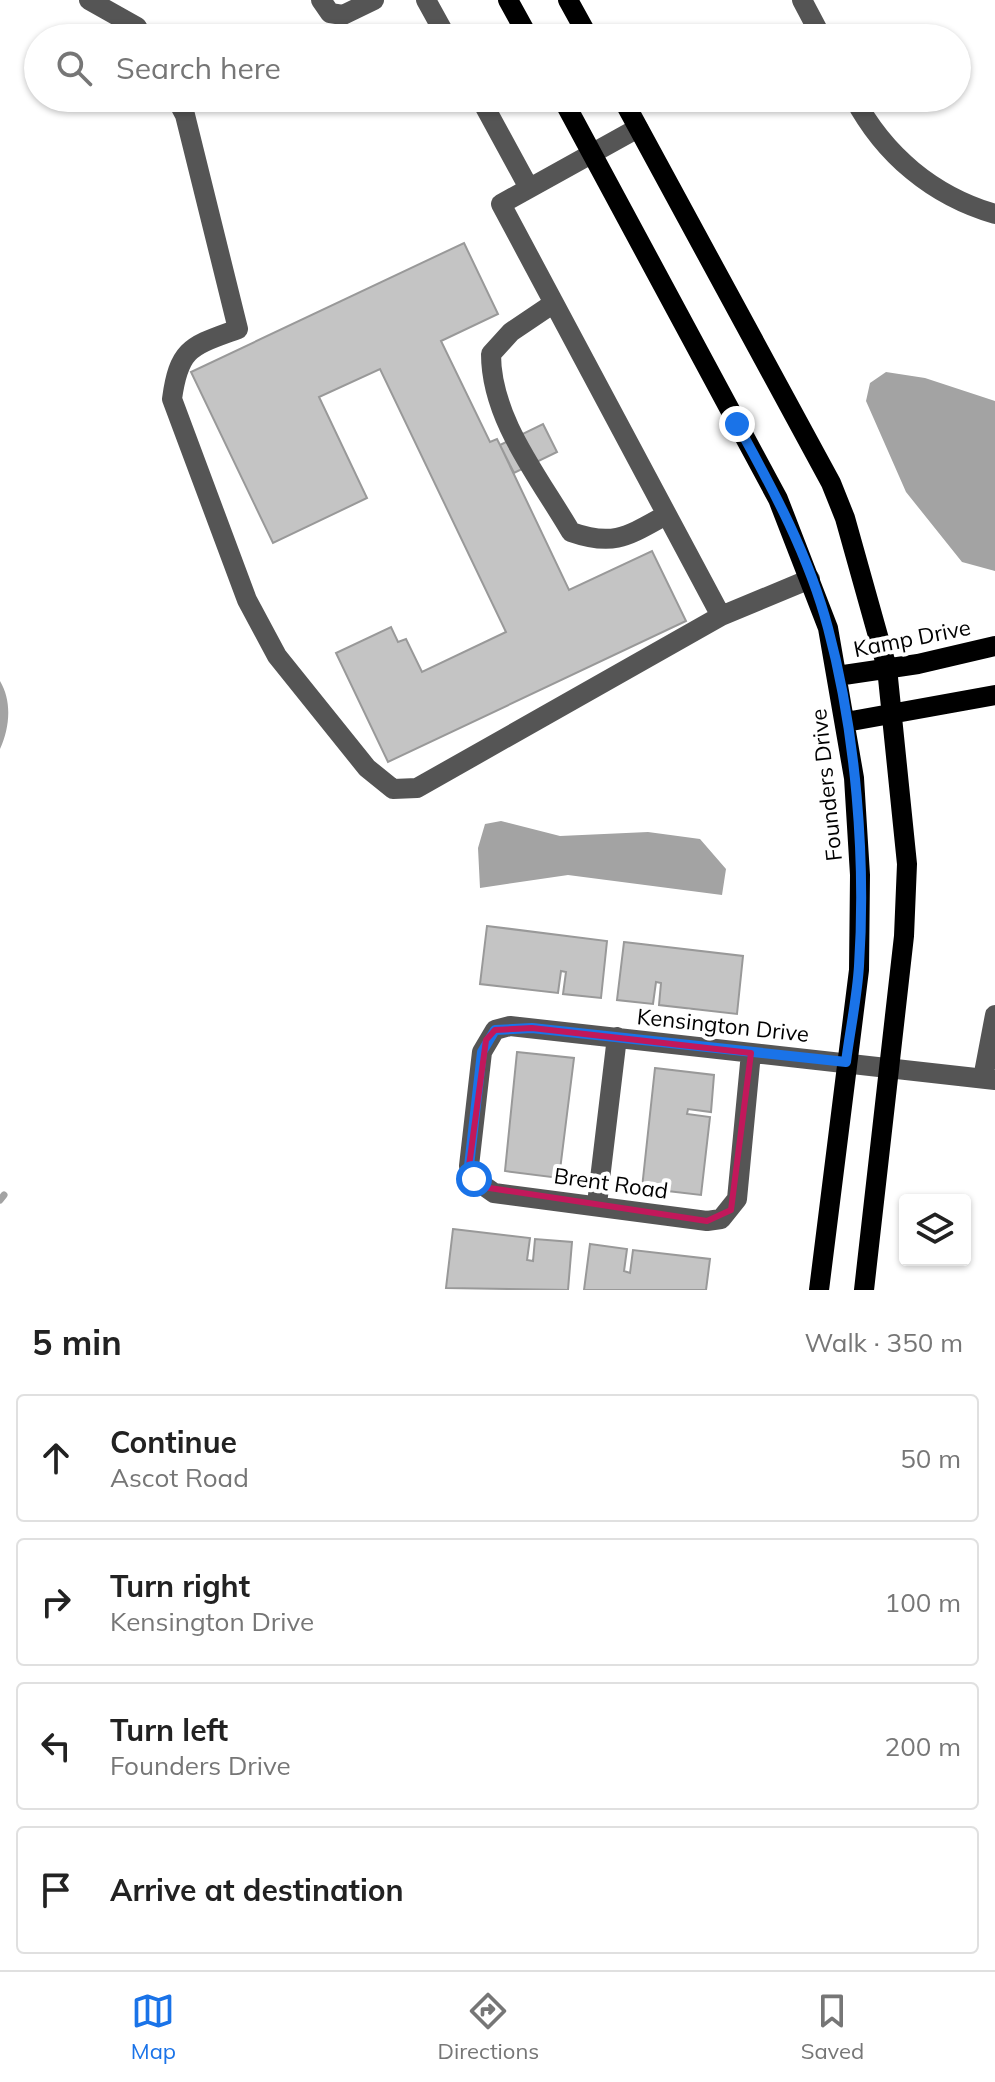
<!DOCTYPE html>
<meta charset="utf-8">
<style>
body{margin:0;font-family:Mulish,sans-serif;background:#f2f2f2;color:#222}
.controls{position:absolute;right:24px;bottom:24px;display:grid;overflow:hidden;border-radius:8px;box-shadow:0 2px 6px #0004}
.controls button{width:72px;height:72px;display:grid;place-items:center;padding:0;border:0;border-bottom:2px solid #e0e0e0;background:#fff;color:#222;font:40px sans-serif}
.stop{position:absolute;width:24px;height:24px;margin:-18px;border:6px solid #1a73e8;border-radius:50%;background:#fff}
.stop.end{background:#1a73e8;border-color:#fff;box-shadow:0 2px 8px #0008}
.list{margin:0;padding:0;list-style:none}
h2{display:flex;justify-content:space-between;align-items:center;height:104px;margin:0;padding:0 32px;font-size:34px}
h2 small{font-size:26px;font-weight:400;color:#767676}
.list li{display:grid;grid-template-columns:52px 1fr auto;gap:24px;align-items:center;box-sizing:border-box;height:128px;margin:0 16px 16px;padding:0 16px;border:2px solid #e0e0e0;border-radius:8px}
.list b{display:block;font-size:30px;white-space:nowrap}
.list p{margin:0;font-size:26px;white-space:nowrap;color:#767676}
.list em{font-size:26px;font-style:normal;color:#767676}
.icon{flex:none;width:44px;height:44px;fill:none;stroke:currentColor;stroke-width:2;stroke-linecap:round;stroke-linejoin:round}
.map{position:relative;flex:none;width:995px;height:1290px;overflow:hidden}
.search{position:absolute;background:#fff;box-shadow:0 2px 6px #0004;left:24px;right:24px;top:24px;height:88px;display:flex;align-items:center;gap:20px;box-sizing:border-box;padding:0 28px;border-radius:44px;color:#767676;font-size:30px}
.sheet{height:680px;background:#fff}
nav{display:flex;justify-content:space-around;align-items:center;box-sizing:border-box;height:112px;border-top:2px solid #e0e0e0;background:#fff;font-size:22px;color:#767676}
nav a{display:grid;justify-items:center;gap:4px}
nav .on{color:#1a73e8}
.map>svg:first-child{display:block}
.water{fill:#a3a3a3}
.lines{fill:none;stroke-linecap:round;stroke-linejoin:round}
.stream{stroke:#a3a3a3;stroke-width:7}
.building{fill:#c4c4c4;stroke:#999;stroke-width:2}
.minor{stroke:#555;stroke-width:20}
.major{stroke:#000;stroke-width:20}
.route{stroke:#1a73e8;stroke-width:10}
.marked{fill:none;stroke:#c2185b;stroke-width:6;stroke-linejoin:round}
.labels{text-anchor:middle;stroke-width:8;stroke-linejoin:round;paint-order:stroke}
.street-label{font-size:22px;fill:#000;stroke:#fff}
</style>
<div class="map">
<svg width="995" height="1290" viewBox="0 0 995 1290">
<rect width="100%" height="100%" fill="#fff"/>
<path class="water" d="M886,372L925,378L995,401V571L962,562L906,492L866,401L870,383Z
M0,681C12,701 10,727 0,749Z
M501,821L560,836L648,832L700,839L726,869L722,895L568,875L480,888L478,848L485,824Z"/>
<g class="lines">
<path class="stream" d="M52,32L56,38
M0,1200L4,1195"/>
</g>
<path class="building" d="M464,243L498,314L441,341L490,442L497,439L500,445L569,590L652,551L686,621L388,762L336,653L391,627L398,642L406,639L422,672L506,632L380,369L319,397L367,498L273,543L191,372Z
M543,424L557,452L514,473L500,445Z
M487,926L607,941L601,998L563,994L566,972L561,971L558,993L480,984Z
M624,942L743,956L737,1014L659,1005L661,983L656,982L653,1004L617,1000Z
M517,1052L574,1058L559,1178L505,1171Z
M655,1068L714,1075L711,1112L688,1109L687,1114L710,1117L701,1195L642,1188Z
M453,1229L530,1238L527,1260L533,1261L535,1239L572,1242L568,1290L446,1288Z
M590,1244L627,1249L624,1271L630,1273L633,1250L710,1259L706,1290H584Z"/>
<g class="lines">
<path class="minor" d="M89,0L137,27L143,38
M321,0L330,13L343,15L374,0
M426,0L447,38
M802,0L822,38
M176,98L185,115L238,329C192,346 179,347 172,399L247,600L277,656L367,768L393,789L417,788L721,616L810,579
M480,98L529,188
M854,98C884,155 933,196 995,214
M638,128L501,204L721,616
M554,303L511,332L491,354C491,419 539,477 571,532C614,547 628,536 666,515
M751,1053L737,1199L721,1219L707,1221L494,1193L474,1179L469,1166L482,1052L495,1030L510,1026L995,1080
M983,1078L995,1015
M597,1204L617,1037"/>
<path class="major" d="M508,0L529,38
M568,0L589,38
M562,98L778,499L828,628L854,778L860,875L859,970L819,1290
M622,98L831,483L845,518L887,668L907,864L904,936L864,1290
M837,676L918,664L995,646
M846,722L995,695"/>
</g>
<g class="lines">
<path class="route" d="M474,1179L469,1166L482,1052L495,1030L532,1028L846,1062C850,1030 857,998 859,966C866,858 856,733 828,628C809,556 773,489 737,424"/>
</g>
<path class="marked" d="M532,1028L751,1053L731,1210L707,1221L483,1187L469,1166L486,1040L495,1030Z"/>
<g class="labels">
<g class="street-label">
<text transform="translate(912 638) rotate(-11)" y="8">Kamp Drive</text>
<text transform="translate(826 785) rotate(-96)" y="8">Founders Drive</text>
<text transform="translate(723 1025) rotate(6)" y="8">Kensington Drive</text>
<text transform="translate(611 1183) rotate(8)" y="8">Brent Road</text>
</g>
</g>
</svg>
<div class="controls">
<button><svg class="icon" aria-label="layers" viewBox="0 0 24 24"><path d="M12 4l9 5-9 5-9-5zM3 14l9 5 9-5"/></svg></button>
</div>
<div class="stop" style="left:474px;top:1179px"></div>
<div class="stop end" style="left:737px;top:424px"></div>
<div class="search"><svg class="icon" aria-label="search" viewBox="0 0 24 24"><circle cx="10" cy="10" r="6"/><path d="M15 15l6 6"/></svg>Search here</div>
</div>
<section class="sheet">
<h2>5 min<small>Walk · 350 m</small></h2>
<ul class="list">
<li><svg class="icon" aria-label="ahead" viewBox="0 0 24 24"><path d="M12 20V5M6 11l6-6 6 6"/></svg><div><b>Continue</b><p>Ascot Road</p></div><em>50 m</em></li>
<li><svg class="icon" aria-label="right" viewBox="0 0 24 24"><path d="M7 20v-9h11M14 6l5 5-5 5"/></svg><div><b>Turn right</b><p>Kensington Drive</p></div><em>100 m</em></li>
<li><svg class="icon" aria-label="left" viewBox="0 0 24 24"><path d="M17 20v-9H6M10 6l-5 5 5 5"/></svg><div><b>Turn left</b><p>Founders Drive</p></div><em>200 m</em></li>
<li><svg class="icon" aria-label="arrive" viewBox="0 0 24 24"><path d="M6 21V4h12l-3 4 3 4H6"/></svg><div><b>Arrive at destination</b></div></li>
</ul>
</section>
<nav>
<a class="on"><svg class="icon" aria-label="map" viewBox="0 0 24 24"><path d="M3 6l6-2 6 2 6-2v14l-6 2-6-2-6 2zM9 4v14M15 6v14"/></svg>Map</a>
<a><svg class="icon" aria-label="directions" viewBox="0 0 24 24"><path d="M12 3l9 9-9 9-9-9zM9 14v-3h6M13 9l2 2-2 2"/></svg>Directions</a>
<a><svg class="icon" aria-label="saved" viewBox="0 0 24 24"><path d="M7 4h10v16l-5-4-5 4z"/></svg>Saved</a>
</nav>
